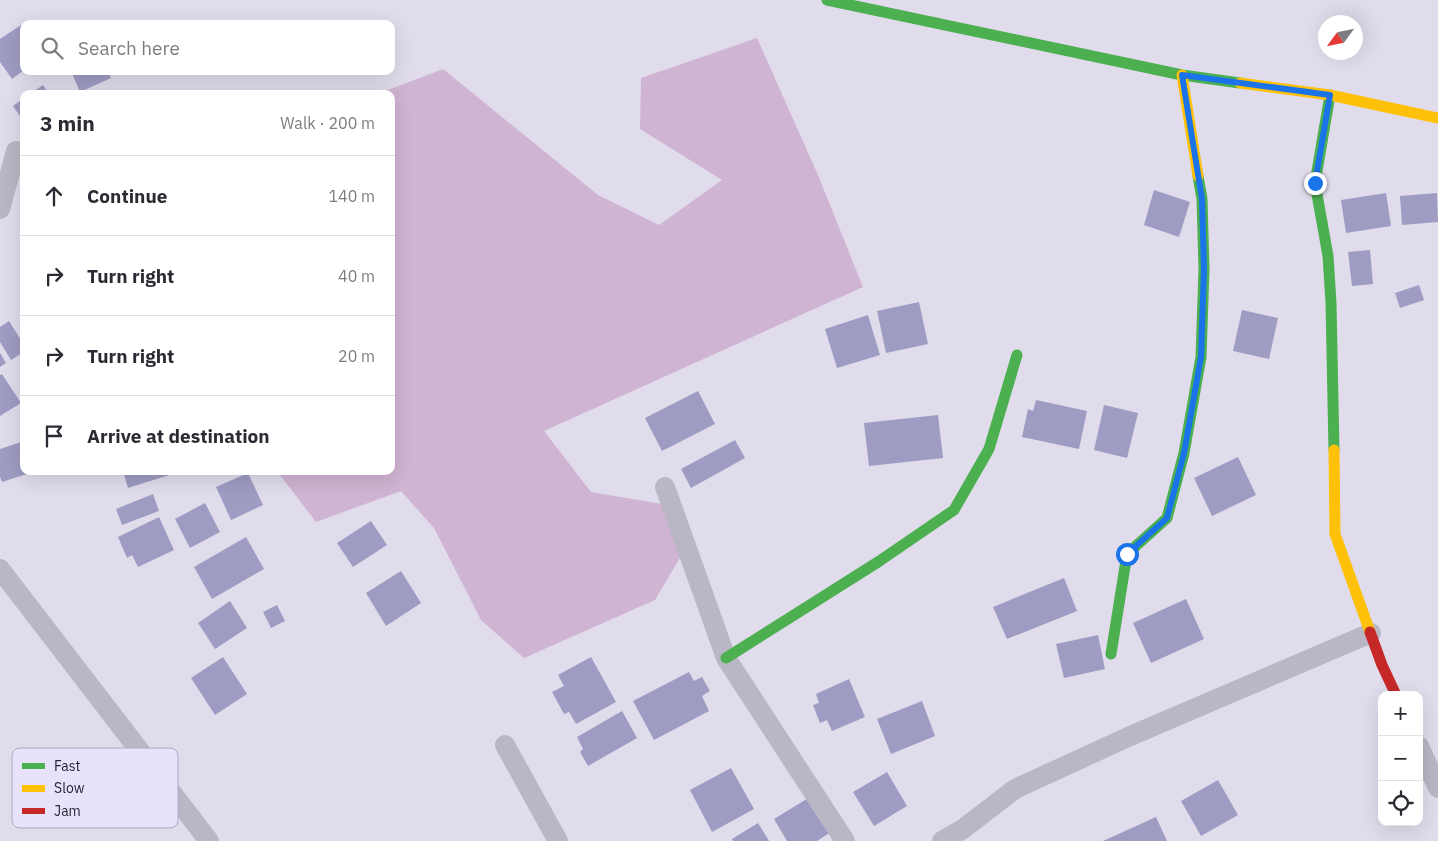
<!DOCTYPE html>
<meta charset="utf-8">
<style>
body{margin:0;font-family:"IBM Plex Sans",sans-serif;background:#f7f7f7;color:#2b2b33}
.controls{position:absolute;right:15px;bottom:15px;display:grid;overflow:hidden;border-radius:10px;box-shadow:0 5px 20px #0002}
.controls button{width:45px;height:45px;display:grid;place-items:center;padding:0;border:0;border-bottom:1px solid #e1e1e2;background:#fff;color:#2b2b33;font:25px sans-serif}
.compass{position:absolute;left:1318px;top:15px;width:45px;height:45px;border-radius:50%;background:#fff;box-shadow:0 5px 20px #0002;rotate:237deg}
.stop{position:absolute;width:15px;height:15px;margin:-11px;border:4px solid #1a73e8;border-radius:50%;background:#fff}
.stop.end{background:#1a73e8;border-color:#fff;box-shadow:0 1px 5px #0008}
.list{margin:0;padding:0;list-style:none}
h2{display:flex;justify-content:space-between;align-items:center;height:65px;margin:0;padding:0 20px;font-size:21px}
h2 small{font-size:16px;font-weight:400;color:#7c7c81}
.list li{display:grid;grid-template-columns:32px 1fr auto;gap:15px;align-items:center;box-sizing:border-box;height:80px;padding:0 20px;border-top:1px solid #e1e1e2}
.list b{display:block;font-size:19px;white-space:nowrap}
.list em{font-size:16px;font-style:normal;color:#7c7c81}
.icon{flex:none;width:28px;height:28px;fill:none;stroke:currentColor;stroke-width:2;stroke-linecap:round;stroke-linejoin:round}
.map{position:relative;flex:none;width:1438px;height:841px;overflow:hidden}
.search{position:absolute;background:#fff;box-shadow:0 5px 20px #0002;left:20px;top:20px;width:375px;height:55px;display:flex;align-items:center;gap:12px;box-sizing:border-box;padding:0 18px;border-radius:10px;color:#7c7c81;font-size:19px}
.panel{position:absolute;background:#fff;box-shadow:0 5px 20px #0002;left:20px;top:90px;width:375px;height:385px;border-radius:10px}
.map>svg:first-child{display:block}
.green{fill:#d0b4d3}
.building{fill:#9e9cc2}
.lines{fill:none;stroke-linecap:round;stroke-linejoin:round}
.street{stroke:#b9b6c5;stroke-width:20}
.fast{stroke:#4caf50;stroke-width:11}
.slow{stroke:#ffc107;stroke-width:11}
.jam{stroke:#c62828;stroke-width:11}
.route{stroke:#1a73e8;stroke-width:6}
.key{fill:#e9e2fb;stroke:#aea9c0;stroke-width:1}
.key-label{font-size:14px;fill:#262435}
</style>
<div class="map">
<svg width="1438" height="841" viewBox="0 0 1438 841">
<rect width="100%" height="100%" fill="#e1dcec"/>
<path class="green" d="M757,38L818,175L863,287L544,431L591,492L662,504L687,546L655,600L524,658L481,620L434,528L401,491L316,522L277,471H391V94H377L443,69L598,195L659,225L722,180L640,129L641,78Z"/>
<path class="building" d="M24,23V70L12,79L0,62V39Z
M71,71H108L111,78L80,92Z
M43,85L49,94H30Z
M24,98V122L13,106Z
M1154,190L1190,202L1179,237L1144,225Z
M1386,193L1391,226L1346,233L1341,200Z
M1437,193L1438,222L1402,225L1400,196Z
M1370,250L1373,284L1352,286L1348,252Z
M1419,285L1424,300L1400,308L1395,293Z
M919,302L928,344L886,353L877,311Z
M1242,310L1278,318L1269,359L1233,351Z
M868,315L880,355L837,368L825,329Z
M9,321L24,345V352L11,360L0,342V327Z
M0,353L6,363L0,367Z
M2,374L21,403L0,416V375Z
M698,391L715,424L662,451L645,418Z
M1036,400L1087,411L1079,449L1022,437L1028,409L1033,411Z
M1104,405L1138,413L1127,458L1094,450Z
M938,415L943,458L869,466L864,423Z
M735,440L745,458L691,488L681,469Z
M24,441V471L33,472L2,482L0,477V449Z
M1238,457L1256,495L1212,516L1194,478Z
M123,471H179V472L128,488Z
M248,473L263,505L231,520L216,487Z
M153,494L159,511L122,525L116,509Z
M205,503L220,532L190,548L175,519Z
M159,517L174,550L138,567L132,555L127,558L118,537Z
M371,521L387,545L353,567L337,543Z
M246,537L264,569L212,599L194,567Z
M401,571L421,603L386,626L366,593Z
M1064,578L1077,611L1007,639L993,607Z
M1186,599L1204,639L1151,663L1133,623Z
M230,601L247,628L215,649L198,623Z
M277,605L285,621L271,628L263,612Z
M1098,635L1105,669L1064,678L1056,644Z
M223,657L247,694L215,715L191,678Z
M591,657L616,702L576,724L569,712L564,714L552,692L564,686L558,675Z
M689,672L694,681L702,677L710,691L702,696L709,711L654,740L633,701Z
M849,679L865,717L832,731L827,720L820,723L813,705L819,703L816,694Z
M922,701L935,736L891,754L877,719Z
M622,711L637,738L588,766L580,752L583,749L577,737Z
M731,768L754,809L712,832L690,790Z
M887,772L907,806L874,826L853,792Z
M1218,780L1238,815L1201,836L1181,801Z
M810,797L831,832L817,841H787L774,819Z
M1156,817L1167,841H1103Z
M758,823L769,841H733L732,839Z"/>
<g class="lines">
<path class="street" d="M0,209L16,151
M665,487L726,658L845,841
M0,569L209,841
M505,745L558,841
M1419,746L1438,788
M942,841L963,829L1015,789L1128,737L1371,633"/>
<path class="fast" d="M827,0L1182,75L1240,83
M1330,95L1315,183L1328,256L1331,303L1334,450
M1111,654L1127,554L1167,518L1184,453L1201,357L1204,269L1202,199L1198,176
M726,658L878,562L954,510L989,449L1017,355"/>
<path class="slow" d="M1182,75L1198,176
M1240,83L1330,95L1438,118
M1334,450L1335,534L1370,632"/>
<path class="jam" d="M1370,632L1382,665L1396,695"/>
</g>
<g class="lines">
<path class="route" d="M1127,554L1167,518L1184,453L1201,357L1204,269L1202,199L1182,75L1330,95L1315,183"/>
</g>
<rect x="12" y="748" width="166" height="80" rx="8" class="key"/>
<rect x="22" y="763" width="23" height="6" fill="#4caf50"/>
<rect x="22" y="785" width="23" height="7" fill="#ffc107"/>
<rect x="22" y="808" width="23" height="6" fill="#c62828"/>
<g class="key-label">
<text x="54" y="771">Fast</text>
<text x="54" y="793">Slow</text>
<text x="54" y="816">Jam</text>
</g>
</svg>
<div class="controls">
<button>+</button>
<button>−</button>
<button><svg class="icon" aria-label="locate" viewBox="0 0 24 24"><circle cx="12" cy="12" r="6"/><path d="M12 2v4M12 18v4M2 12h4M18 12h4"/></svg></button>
</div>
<svg class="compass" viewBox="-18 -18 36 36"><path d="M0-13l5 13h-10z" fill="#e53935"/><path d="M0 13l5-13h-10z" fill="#7c7c81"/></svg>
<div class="stop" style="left:1127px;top:554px"></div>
<div class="stop end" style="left:1315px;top:183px"></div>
<div class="search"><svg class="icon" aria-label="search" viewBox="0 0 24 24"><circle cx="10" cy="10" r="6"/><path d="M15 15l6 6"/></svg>Search here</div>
<section class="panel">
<h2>3 min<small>Walk · 200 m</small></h2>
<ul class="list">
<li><svg class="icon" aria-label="ahead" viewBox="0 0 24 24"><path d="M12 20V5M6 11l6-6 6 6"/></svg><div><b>Continue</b></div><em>140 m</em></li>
<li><svg class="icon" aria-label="right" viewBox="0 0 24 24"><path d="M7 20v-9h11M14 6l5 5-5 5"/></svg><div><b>Turn right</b></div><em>40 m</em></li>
<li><svg class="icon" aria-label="right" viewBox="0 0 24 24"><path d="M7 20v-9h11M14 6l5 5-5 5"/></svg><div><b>Turn right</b></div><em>20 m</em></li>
<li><svg class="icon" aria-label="arrive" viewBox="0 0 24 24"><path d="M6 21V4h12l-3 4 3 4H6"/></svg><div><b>Arrive at destination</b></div></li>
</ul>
</section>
</div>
